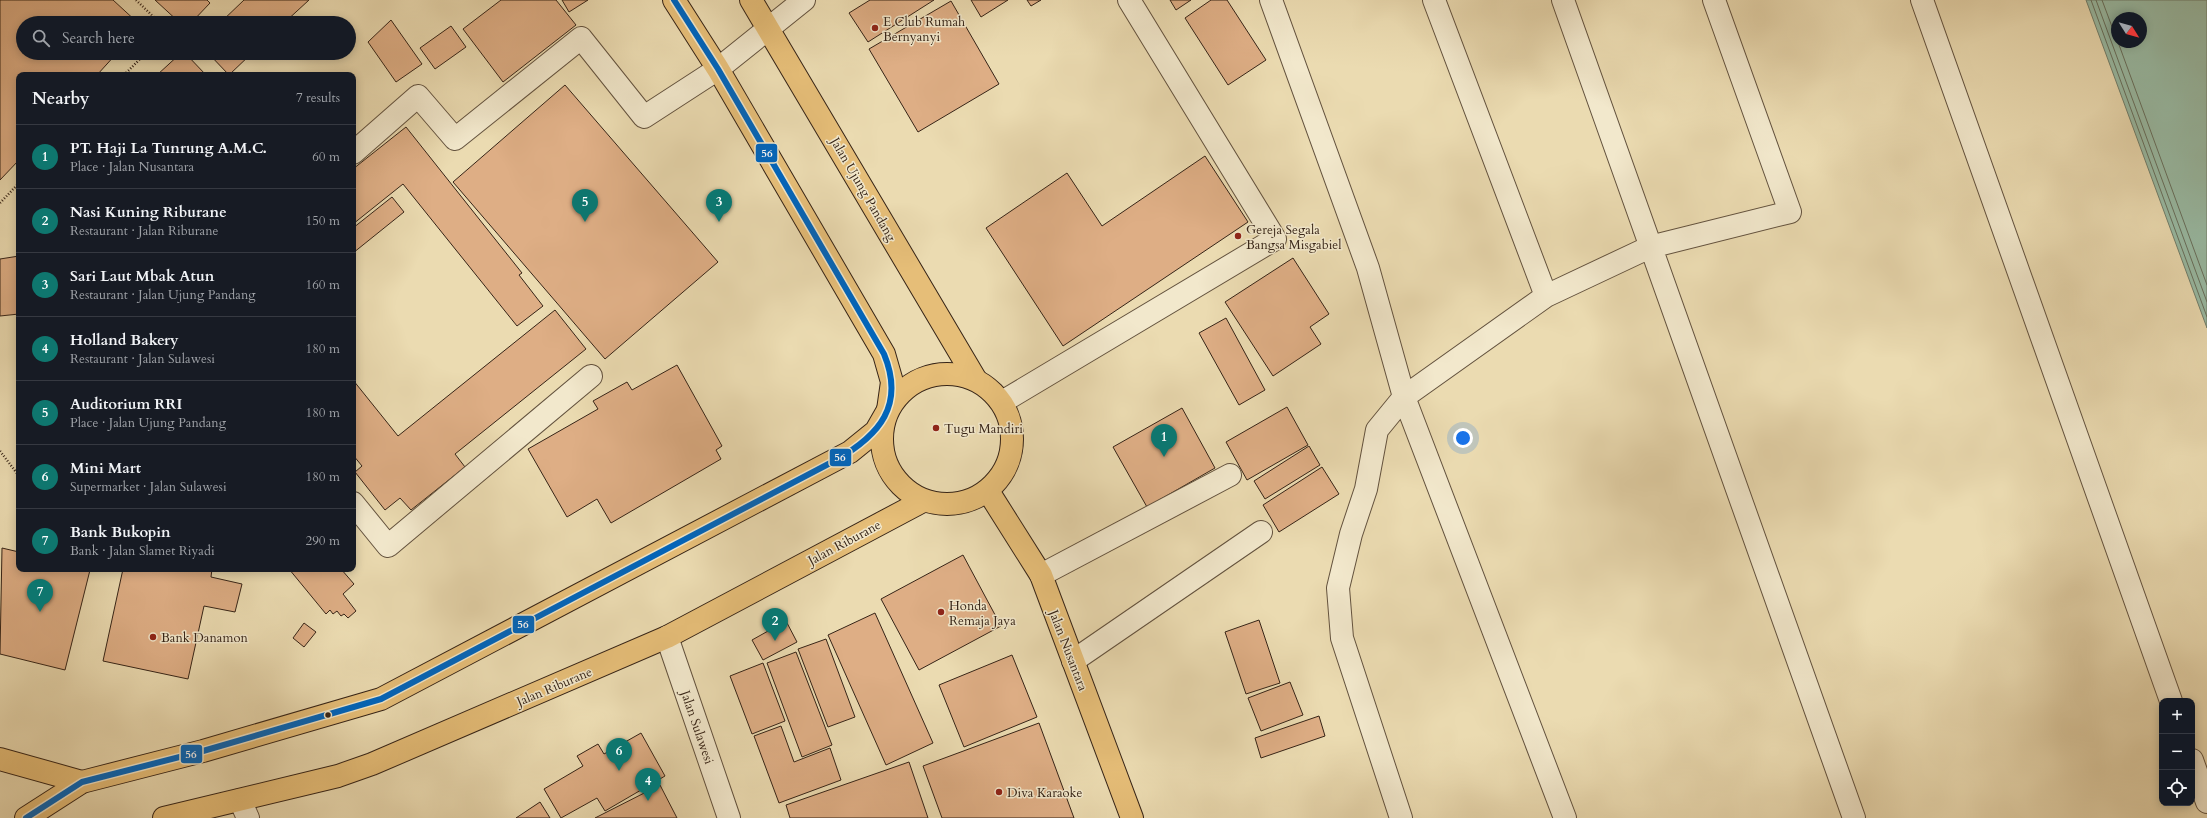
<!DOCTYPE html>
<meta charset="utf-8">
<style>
body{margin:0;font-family:Cardo,serif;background:#20242c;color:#f1f3f6}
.controls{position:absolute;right:12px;bottom:12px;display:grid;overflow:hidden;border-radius:8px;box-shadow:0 2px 10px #0003}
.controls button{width:36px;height:36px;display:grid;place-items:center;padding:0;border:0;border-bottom:1px solid #363941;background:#171b24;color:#f1f3f6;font:20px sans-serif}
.compass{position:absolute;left:2111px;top:12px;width:36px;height:36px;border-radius:50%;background:#171b24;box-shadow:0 2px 10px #0003;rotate:127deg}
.you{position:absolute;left:1463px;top:438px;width:14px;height:14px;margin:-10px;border:3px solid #fff;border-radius:50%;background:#1a73e8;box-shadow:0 0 0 6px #1a73e833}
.badge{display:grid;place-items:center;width:26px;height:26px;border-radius:50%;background:#0f766e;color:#fff;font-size:13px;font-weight:700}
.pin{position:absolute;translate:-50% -33px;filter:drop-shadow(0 1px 2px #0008)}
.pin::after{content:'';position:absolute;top:21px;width:14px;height:12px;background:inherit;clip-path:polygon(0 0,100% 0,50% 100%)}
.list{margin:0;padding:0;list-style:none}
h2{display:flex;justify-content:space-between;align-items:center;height:52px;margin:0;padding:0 16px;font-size:17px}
h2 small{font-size:13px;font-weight:400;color:#9ea1a6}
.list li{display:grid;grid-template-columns:26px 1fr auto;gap:12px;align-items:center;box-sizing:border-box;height:64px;padding:0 16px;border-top:1px solid #363941}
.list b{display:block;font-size:15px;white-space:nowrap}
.list p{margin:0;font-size:13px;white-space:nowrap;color:#9ea1a6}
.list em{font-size:13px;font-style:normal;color:#9ea1a6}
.icon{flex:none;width:22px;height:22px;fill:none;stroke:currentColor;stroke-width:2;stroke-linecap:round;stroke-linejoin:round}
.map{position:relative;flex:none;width:2207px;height:818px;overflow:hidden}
.search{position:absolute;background:#171b24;box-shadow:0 2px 10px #0003;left:16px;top:16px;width:340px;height:44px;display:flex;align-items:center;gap:10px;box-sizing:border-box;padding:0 14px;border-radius:22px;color:#9ea1a6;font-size:15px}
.panel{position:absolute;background:#171b24;box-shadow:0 2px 10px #0003;left:16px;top:72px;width:340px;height:500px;border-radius:8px}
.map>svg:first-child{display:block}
.water{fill:#99bca6;stroke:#717f6d;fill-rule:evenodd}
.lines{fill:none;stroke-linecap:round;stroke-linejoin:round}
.shore{stroke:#68705e;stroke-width:1}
.building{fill:#deae85;stroke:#362417}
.minor-casing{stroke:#63523e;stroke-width:24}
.major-casing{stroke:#362417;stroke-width:24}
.highway-casing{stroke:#362417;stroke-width:24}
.path{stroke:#362417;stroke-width:2.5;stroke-dasharray:1 2;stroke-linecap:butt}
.minor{stroke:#f2e8cc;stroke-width:22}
.major{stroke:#e6be78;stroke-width:22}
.highway{stroke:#e6be78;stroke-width:22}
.bus-1-casing{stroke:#f2e8cc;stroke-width:9}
.bus-1{stroke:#0065bd;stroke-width:6}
.poi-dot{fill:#8f2418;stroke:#f2e8cc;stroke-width:1.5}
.bus-dot{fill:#362417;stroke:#f2e8cc;stroke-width:1.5}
.labels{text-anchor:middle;stroke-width:3;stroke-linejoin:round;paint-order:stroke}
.poi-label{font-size:13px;fill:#362417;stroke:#f2e8cc;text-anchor:start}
.street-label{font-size:13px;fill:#362417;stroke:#f2e8cc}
.line-badge{stroke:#f2e8cc;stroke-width:1.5}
.badge-label{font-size:11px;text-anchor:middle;font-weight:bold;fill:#fff}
</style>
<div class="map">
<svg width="2207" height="818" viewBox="0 0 2207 818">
<rect width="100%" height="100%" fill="#ebdbb1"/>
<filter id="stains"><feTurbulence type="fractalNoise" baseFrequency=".005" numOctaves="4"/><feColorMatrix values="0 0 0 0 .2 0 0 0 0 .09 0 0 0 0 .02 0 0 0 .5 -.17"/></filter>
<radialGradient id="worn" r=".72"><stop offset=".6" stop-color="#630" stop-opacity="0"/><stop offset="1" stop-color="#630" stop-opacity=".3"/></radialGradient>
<path class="water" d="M2086,0H2207V328ZM2117,18H2141V42H2117Z"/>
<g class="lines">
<path class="shore" d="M2091,0L2207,317
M2096,0L2207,302
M2102,0L2117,40
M2118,42L2207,285"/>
</g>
<path class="building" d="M0,0H113L138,23H23V53H117L97,75H19V160L0,180Z
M155,0H207L210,3L191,23H180Z
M244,0H309L284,23H220Z
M501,0H556L576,25L503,82L463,29Z
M562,0H588L569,12Z
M870,0H934L868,42L849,13Z
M971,0H1008L981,17Z
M1027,0H1041L1031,6Z
M1170,0H1191L1176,10Z
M1211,0H1227L1266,60L1228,85L1185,18Z
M951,1L999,84L918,132L869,49Z
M391,20L422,64L396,82L368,42Z
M451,26L466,47L435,69L420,48Z
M181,53H185L206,75H157Z
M208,53H252L229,75Z
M565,85L718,262L605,359L453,182Z
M406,127L522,273L519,275L543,306L517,326L403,184L353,224V169Z
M1205,156L1248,222L1063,346L986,228L1067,173L1102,226Z
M392,197L404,212L353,253V228Z
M19,256V314L0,316V259Z
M1293,258L1329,314L1310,327L1321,344L1273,376L1225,302Z
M555,310L586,349L455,454L465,467L411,510L400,498L385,510L355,472L362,466L353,455V380L398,436Z
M1226,318L1265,390L1239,405L1199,333Z
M677,365L722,446L716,450L721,459L611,523L597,499L567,517L528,449L598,409L593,401L627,382L632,390Z
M1287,407L1308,445L1247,480L1226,442Z
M1182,408L1215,468L1147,507L1113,447Z
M1309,446L1320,465L1265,499L1254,481Z
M1322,467L1339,494L1279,532L1263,505Z
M2,548L19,552V569L90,570L65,670L0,654Z
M963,555L1001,626L919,670L881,599Z
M123,569H212L211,577L242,584L235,612L204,606L188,679L103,661Z
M289,569H341L354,584L343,594L356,611L348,618L344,614L341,616L337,611L333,614L330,610L326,614Z
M875,613L933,743L886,765L828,635Z
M1259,620L1280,683L1246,694L1225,632Z
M786,621L797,642L763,660L752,640Z
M304,623L316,632L304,647L293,638Z
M826,639L855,717L828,727L798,649Z
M796,652L832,745L802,757L767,663Z
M1012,655L1037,717L964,747L939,685Z
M763,663L785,721L752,734L730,676Z
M1290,682L1303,715L1261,731L1248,698Z
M1319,716L1325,736L1261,758L1255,738Z
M1039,723L1074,818H942L923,766Z
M781,726L794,762L830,748L841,780L779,803L754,736Z
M641,733L665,776L605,811L597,798L561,818L544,789L583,766L577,756L598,744L604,754Z
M909,762L928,818H790L786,805Z
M660,785L677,818H595Z
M540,802L550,818H516Z"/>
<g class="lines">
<defs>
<path id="minor" d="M1271,0L1368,268L1404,397L1377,430L1366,489L1351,534L1338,588L1342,638L1401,818
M1434,0L1546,296
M1563,0L1854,818
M1922,0L2171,701
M353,153L418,96L455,139L581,38L644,117L718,69L804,0
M1002,402L1275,239L1129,0
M353,503L388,546L591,376
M1041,575L1230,475
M667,637L729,818
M1073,661L1261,532
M2192,760L2207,802
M240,800L248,818
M1565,818L1404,397L1546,296L1650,247L1790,212L1714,0"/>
<path id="major" d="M674,0L718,69L884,354L892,382L888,410
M751,0L976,380
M0,759L82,782"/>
<path id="highway" d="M882 439a65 65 0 1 1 130 0a65 65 0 1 1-130 0Z
M988,491L1041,575L1132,818
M26,818L82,782L203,751L381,699L850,452L876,431L888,410
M164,818L338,776L372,764L667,637L923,501"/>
</defs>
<use href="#minor" class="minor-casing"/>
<use href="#major" class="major-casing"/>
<use href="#highway" class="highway-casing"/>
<path class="path" d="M136,0L160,23
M124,75L146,53
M0,203L19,183
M0,451L19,476"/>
<use href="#minor" class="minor"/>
<use href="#major" class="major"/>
<use href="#highway" class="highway"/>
<defs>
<path id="bus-1" d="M26,818L82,782L203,751L381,699L836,460C880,435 905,405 884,354L718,69L674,0"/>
</defs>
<use href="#bus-1" class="bus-1-casing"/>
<use href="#bus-1" class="bus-1"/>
</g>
<g class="poi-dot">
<circle cx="875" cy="28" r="4"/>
<circle cx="1238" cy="236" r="4"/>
<circle cx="936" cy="428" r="4"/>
<circle cx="941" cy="612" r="4"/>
<circle cx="153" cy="637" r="4"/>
<circle cx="999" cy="792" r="4"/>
</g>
<circle class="bus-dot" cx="328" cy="715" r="3.5"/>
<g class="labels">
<g class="poi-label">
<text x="883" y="26">E Club Rumah<tspan x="883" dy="15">Bernyanyi</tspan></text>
<text x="1246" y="234">Gereja Segala<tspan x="1246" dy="15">Bangsa Misgabiel</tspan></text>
<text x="944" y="433">Tugu Mandiri</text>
<text x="949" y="610">Honda<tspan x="949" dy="15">Remaja Jaya</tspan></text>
<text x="161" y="642">Bank Danamon</text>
<text x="1007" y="797">Diva Karaoke</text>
</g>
<g class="street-label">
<text transform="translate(864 189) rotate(60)" y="5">Jalan Ujung Pandang</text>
<text transform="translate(844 542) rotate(-28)" y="5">Jalan Riburane</text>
<text transform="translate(1069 650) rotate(69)" y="5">Jalan Nusantara</text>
<text transform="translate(554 686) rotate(-23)" y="5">Jalan Riburane</text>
<text transform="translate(698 727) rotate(71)" y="5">Jalan Sulawesi</text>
</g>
</g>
<g class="line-badge">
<rect x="755" y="143" width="23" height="20" rx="4" fill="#0065bd"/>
<rect x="829" y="448" width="23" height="19" rx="4" fill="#0065bd"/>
<rect x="512" y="615" width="23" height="19" rx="4" fill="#0065bd"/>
<rect x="180" y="744" width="23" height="20" rx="4" fill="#0065bd"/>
</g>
<g class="badge-label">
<text x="767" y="157">56</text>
<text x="840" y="461">56</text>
<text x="523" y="628">56</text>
<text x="191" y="758">56</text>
</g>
<rect width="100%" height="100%" filter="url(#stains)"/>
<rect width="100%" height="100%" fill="url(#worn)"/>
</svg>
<div class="controls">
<button>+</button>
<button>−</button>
<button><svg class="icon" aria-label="locate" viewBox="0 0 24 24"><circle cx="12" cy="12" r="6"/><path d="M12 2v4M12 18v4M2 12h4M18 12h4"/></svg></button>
</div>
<svg class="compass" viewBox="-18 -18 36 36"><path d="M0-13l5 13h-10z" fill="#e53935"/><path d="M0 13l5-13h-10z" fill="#9ea1a6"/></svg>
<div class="you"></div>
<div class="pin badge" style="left:1164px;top:457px">1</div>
<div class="pin badge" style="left:775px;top:641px">2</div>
<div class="pin badge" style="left:719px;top:222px">3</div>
<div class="pin badge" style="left:648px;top:801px">4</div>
<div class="pin badge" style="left:585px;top:222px">5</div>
<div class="pin badge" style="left:619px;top:771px">6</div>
<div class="pin badge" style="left:40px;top:612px">7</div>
<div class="search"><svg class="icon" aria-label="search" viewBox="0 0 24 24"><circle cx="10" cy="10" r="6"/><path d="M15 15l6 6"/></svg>Search here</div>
<section class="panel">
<h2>Nearby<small>7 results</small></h2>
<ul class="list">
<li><span class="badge">1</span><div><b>PT. Haji La Tunrung A.M.C.</b><p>Place · Jalan Nusantara</p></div><em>60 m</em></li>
<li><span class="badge">2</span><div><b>Nasi Kuning Riburane</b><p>Restaurant · Jalan Riburane</p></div><em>150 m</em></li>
<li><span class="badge">3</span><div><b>Sari Laut Mbak Atun</b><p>Restaurant · Jalan Ujung Pandang</p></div><em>160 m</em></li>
<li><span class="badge">4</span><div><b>Holland Bakery</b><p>Restaurant · Jalan Sulawesi</p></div><em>180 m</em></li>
<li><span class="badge">5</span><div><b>Auditorium RRI</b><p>Place · Jalan Ujung Pandang</p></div><em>180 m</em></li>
<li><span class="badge">6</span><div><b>Mini Mart</b><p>Supermarket · Jalan Sulawesi</p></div><em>180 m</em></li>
<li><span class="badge">7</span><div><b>Bank Bukopin</b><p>Bank · Jalan Slamet Riyadi</p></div><em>290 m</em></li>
</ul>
</section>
</div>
